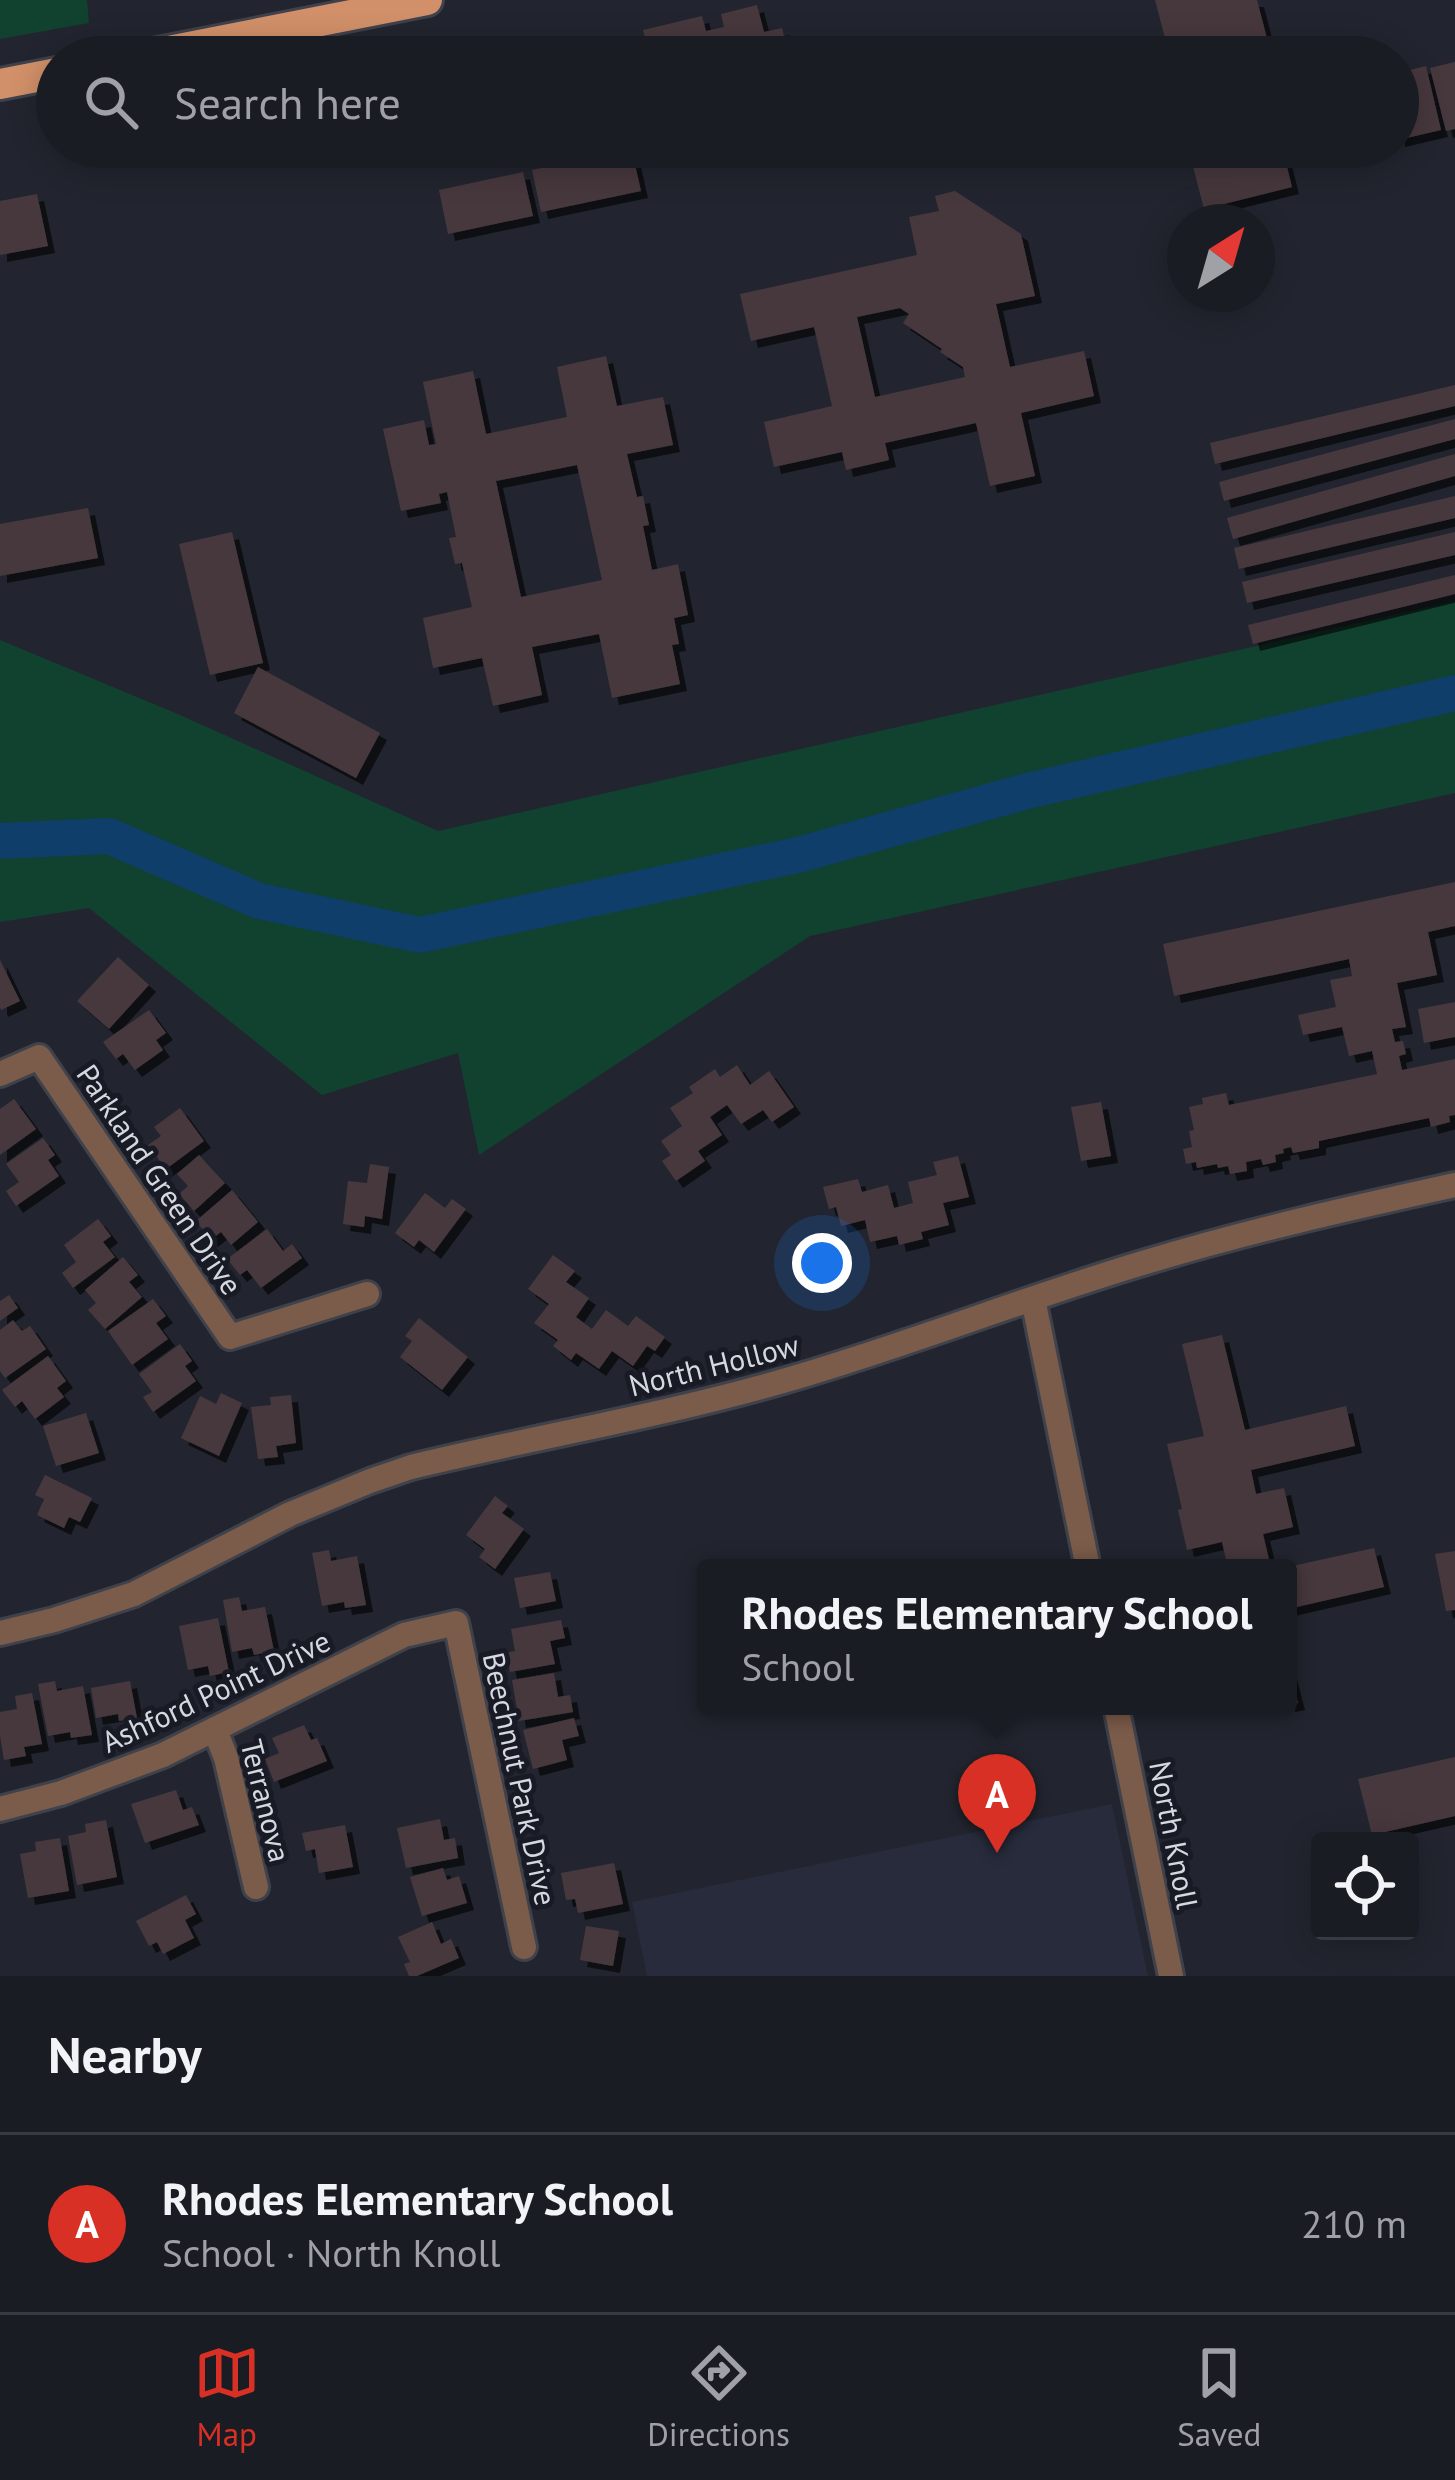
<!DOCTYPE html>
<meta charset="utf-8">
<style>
body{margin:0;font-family:"PT Sans",sans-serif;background:#272930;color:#f1f3f6}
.controls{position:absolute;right:36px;bottom:36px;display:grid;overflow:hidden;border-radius:12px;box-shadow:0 6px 30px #0003}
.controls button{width:108px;height:108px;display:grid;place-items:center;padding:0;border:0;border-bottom:3px solid #383a41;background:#1a1c23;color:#f1f3f6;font:60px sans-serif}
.compass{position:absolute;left:1167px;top:204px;width:108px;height:108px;border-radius:50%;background:#1a1c23;box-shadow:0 6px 30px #0003;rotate:37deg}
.you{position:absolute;left:822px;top:1263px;width:42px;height:42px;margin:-30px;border:9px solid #fff;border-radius:50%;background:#1a73e8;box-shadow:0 0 0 18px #1a73e833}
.badge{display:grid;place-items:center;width:78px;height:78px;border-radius:50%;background:#d93025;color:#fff;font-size:39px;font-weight:700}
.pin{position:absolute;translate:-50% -99px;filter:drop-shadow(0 3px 6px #0008)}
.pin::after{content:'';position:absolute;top:63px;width:42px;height:36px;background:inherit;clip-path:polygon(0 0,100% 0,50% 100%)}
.popup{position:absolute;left:697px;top:1559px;width:600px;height:156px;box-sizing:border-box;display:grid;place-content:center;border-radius:12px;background:#1a1c23;filter:drop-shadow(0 3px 9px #0005);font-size:39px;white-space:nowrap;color:#9fa1a6}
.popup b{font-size:45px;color:#f1f3f6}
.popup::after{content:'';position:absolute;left:50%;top:100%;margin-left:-24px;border:24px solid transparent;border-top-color:#1a1c23}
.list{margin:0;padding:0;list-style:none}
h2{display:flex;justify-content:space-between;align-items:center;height:156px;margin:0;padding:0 48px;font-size:51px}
h2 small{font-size:39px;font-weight:400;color:#9fa1a6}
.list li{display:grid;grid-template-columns:78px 1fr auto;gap:36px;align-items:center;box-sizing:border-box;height:180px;padding:0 48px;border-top:3px solid #383a41}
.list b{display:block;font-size:45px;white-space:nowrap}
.list p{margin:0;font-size:39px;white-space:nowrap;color:#9fa1a6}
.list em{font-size:39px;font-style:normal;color:#9fa1a6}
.icon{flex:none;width:66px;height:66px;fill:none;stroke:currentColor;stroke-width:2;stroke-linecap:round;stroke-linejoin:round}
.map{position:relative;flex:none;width:1455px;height:1976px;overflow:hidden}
.search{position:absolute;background:#1a1c23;box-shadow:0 6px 30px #0003;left:36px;right:36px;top:36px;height:132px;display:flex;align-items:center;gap:30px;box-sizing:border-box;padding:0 42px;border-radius:66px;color:#9fa1a6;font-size:45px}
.sheet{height:336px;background:#1a1c23}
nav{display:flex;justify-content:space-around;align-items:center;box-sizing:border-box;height:168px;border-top:3px solid #383a41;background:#1a1c23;font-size:33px;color:#9fa1a6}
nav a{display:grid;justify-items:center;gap:6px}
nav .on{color:#d93025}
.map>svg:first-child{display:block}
.built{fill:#272b3b}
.green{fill:#114230}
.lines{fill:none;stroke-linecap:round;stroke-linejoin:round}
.river{stroke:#0e3e69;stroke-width:36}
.building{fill:#46393e;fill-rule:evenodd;filter:url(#shadow)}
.minor-casing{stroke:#3f424b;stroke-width:30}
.major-casing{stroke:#3f424b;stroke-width:36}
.minor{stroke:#7b5b49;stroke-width:24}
.major{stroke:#d19069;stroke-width:30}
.labels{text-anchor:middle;stroke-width:10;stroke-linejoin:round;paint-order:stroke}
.street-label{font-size:30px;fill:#d6d8df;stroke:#181b25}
</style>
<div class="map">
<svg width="1455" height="1976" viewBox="0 0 1455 1976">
<defs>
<filter id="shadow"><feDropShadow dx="7" dy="7" stdDeviation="0" flood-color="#0009"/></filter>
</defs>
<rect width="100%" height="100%" fill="#22252f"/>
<path class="built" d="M1112,1804L1148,1976H647L632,1902Z"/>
<path class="green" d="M0,0H87L89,23L0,39Z
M1455,601V793L810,936L479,1155L458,1053L322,1095L89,908L0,922V640L180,715L438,831Z"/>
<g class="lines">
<path class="river" d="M0,841L109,836L259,901L420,935L798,855L1027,791L1455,693"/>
</g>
<path class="building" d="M1155,0H1257L1270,50L1244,57H1170Z
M757,5L764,32L782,28L789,56L650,57L643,30L702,16L706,31L724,27L721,14Z
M1455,62V129L1446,131L1430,68Z
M1426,66L1441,130L1398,140V73Z
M596,147H631L641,191L541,212L532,170L591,158L588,149Z
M1188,147H1282L1292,187L1204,209Z
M523,172L533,216L448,234L439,190Z
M955,191L1021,234L1035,296L996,304L1010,367L1084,351L1094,396L1021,413L1035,476L990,486L976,423L885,443L889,460L846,470L842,452L774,467L764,422L832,406L814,327L751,341L740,294L917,255L909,217L939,211L935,196ZM900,308L909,314L903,323L942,349L940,352L963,367L965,377L875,397L857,317Z
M37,194L48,246L0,255V201Z
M606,356L617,406L663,397L673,445L627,454L637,497L643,496L649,525L643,526L652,570L678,564L688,615L674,618L679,644L672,645L680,684L612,698L599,634L532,647L542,695L493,706L482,658L433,668L423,618L472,607L462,563L455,564L449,538L456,537L447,492L439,494L441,503L401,511L383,429L424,420L429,445L436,444L423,382L473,371L486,434L567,417L557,367ZM577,465L602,580L521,597L496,481Z
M1455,385V406L1215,464L1210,443Z
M1455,419V439L1224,501L1219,482Z
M1455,454V476L1233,539L1227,518Z
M1455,496V518L1239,569L1234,548Z
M88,508L98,558L0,576V524Z
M232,532L263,663L210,675L179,544Z
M1455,532V555L1247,603L1242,582Z
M1455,575V594L1253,644L1248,625Z
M258,667L380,733L356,778L234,713Z
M1455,882V926L1428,932L1437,975L1397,983L1406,1027L1392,1029L1395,1042L1403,1041L1406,1054L1399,1056L1402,1070L1455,1059V1115L1449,1116L1450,1122L1431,1127L1429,1118L1319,1141V1148L1293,1153L1291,1147L1283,1149L1284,1153L1275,1155L1276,1162L1263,1165L1261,1159L1246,1162L1247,1171L1230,1174L1228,1166L1218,1168L1217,1164L1197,1168L1196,1162L1186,1164L1183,1149L1192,1147L1189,1131L1194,1130L1189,1107L1203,1104L1202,1098L1226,1093L1229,1105L1377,1074L1372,1051L1349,1056L1342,1027L1303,1035L1298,1015L1336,1007L1330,980L1352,976L1349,959L1174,996L1163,944Z
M118,957L149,985L109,1029L77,1001Z
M0,960L20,1001L1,1010L0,1007Z
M1455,1002V1037L1424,1043L1418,1009Z
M149,1010L166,1033L156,1040L163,1050L135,1070L123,1054L116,1059L103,1042Z
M737,1065L750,1085L769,1071L794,1107L772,1122L763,1110L741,1124L727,1105L710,1117L722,1135L698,1151L705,1161L676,1181L662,1161L671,1155L661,1141L682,1126L670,1108L693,1093L689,1087L715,1069L720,1077Z
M14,1099L36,1129L0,1155V1109Z
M1101,1102L1111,1156L1081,1161L1071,1107Z
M180,1108L204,1141L166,1169L148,1145L161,1136L154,1127Z
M43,1138L55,1155L48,1160L59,1176L16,1206L6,1191L19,1182L6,1164Z
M199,1155L225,1183L194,1211L179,1194L188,1186L177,1174Z
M958,1156L969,1197L943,1203L949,1225L921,1232L923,1239L899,1245L897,1236L870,1242L865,1220L841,1226L836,1207L829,1209L823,1187L858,1179L862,1192L888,1185L894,1208L913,1203L908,1182L937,1175L933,1162Z
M370,1164L389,1167L382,1219L365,1216L364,1227L343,1224L348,1181L367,1183Z
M232,1190L258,1222L231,1245L221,1232L211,1240L196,1221Z
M425,1193L445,1208L452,1199L466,1209L434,1252L419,1240L414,1247L395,1233Z
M98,1219L111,1236L103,1242L115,1257L73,1288L62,1273L76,1262L64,1245Z
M267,1229L283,1251L292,1244L302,1258L261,1288L247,1270L240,1275L227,1259Z
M553,1255L575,1271L566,1282L589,1298L576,1317L592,1329L606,1310L628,1326L636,1316L665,1337L655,1351L647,1346L633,1366L612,1351L599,1369L576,1353L571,1360L553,1346L558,1340L534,1323L549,1304L528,1289Z
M123,1257L138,1275L129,1282L142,1297L105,1329L88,1310L96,1303L85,1290Z
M9,1295L18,1308L0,1321V1301Z
M153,1299L166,1316L156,1323L168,1339L132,1365L108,1331Z
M419,1318L468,1357L442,1390L400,1357L412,1341L405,1336Z
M13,1320L22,1331L30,1326L46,1349L5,1378L0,1371V1330Z
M1222,1335L1245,1430L1346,1406L1355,1446L1251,1470L1256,1494L1284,1488L1293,1527L1263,1534L1271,1568H1228L1222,1542L1187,1550L1178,1510L1182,1509L1167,1444L1204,1436L1182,1344Z
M180,1344L192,1361L185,1366L196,1381L153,1412L143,1397L152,1392L139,1374Z
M48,1356L66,1381L57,1388L64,1397L35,1419L22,1401L15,1407L2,1390Z
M221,1393L242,1403L219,1456L181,1438L200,1396L216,1404Z
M291,1395L296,1443L276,1446L278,1457L258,1459L251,1407L271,1405L270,1397Z
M86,1413L99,1453L56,1466L43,1426Z
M45,1475L92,1498L80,1522L69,1517L64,1528L37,1515L44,1499L35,1495Z
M495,1496L508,1506L502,1513L524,1529L495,1569L479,1557L485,1549L466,1535Z
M1374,1548L1384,1587L1288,1609V1567Z
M329,1550L331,1561L357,1556L366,1605L345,1608L344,1602L322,1606L312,1553Z
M1455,1551V1610L1446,1611L1435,1554Z
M550,1572L556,1601L520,1608L514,1578Z
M239,1597L242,1611L265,1607L274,1651L254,1655L252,1648L232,1652L223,1600Z
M218,1618L229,1672L210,1676L208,1666L188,1670L179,1626Z
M561,1620L565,1638L550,1641L555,1664L510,1672L506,1653L515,1651L511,1629Z
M1288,1665L1298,1703L1288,1705Z
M554,1673L558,1697L570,1695L573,1712L519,1721L512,1680Z
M55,1681L57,1691L83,1686L92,1735L71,1738L70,1732L48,1736L38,1684Z
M130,1681L137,1718L119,1721L118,1714L96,1718L91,1688Z
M32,1693L42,1744L24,1747L26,1756L4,1760L0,1736V1712L17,1709L15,1696Z
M574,1718L579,1736L562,1740L567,1760L533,1769L523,1730Z
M304,1725L311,1740L317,1738L327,1761L274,1782L265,1759L279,1753L272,1738Z
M1455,1757V1816L1372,1835L1358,1779Z
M176,1790L183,1810L192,1807L199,1825L145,1843L131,1804Z
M440,1819L444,1840L455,1838L458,1858L406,1868L397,1828Z
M106,1820L117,1877L77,1885L68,1836L86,1832L85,1824Z
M345,1825L353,1867L319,1873L315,1849L306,1851L302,1833Z
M60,1838L69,1891L28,1898L20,1854L36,1851L35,1842Z
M614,1863L623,1904L578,1913L575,1899L566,1900L561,1873Z
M443,1868L447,1880L459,1876L467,1903L422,1916L410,1877Z
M186,1895L196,1914L185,1920L194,1938L163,1954L157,1942L149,1946L136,1921Z
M432,1922L441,1944L451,1939L459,1958L417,1976H409L404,1964L410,1962L398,1937Z
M586,1926L619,1931L613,1966L580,1960Z"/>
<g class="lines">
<defs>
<path id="minor" d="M0,1074L39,1057L230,1337L367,1294
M1033,1299L1088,1568
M0,1633L54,1620L134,1594L290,1514L370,1481L411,1467C535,1437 661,1416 783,1381C906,1346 1024,1298 1146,1262C1248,1231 1351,1208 1455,1185
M1116,1706L1171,1976
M215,1730L226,1758L256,1887
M0,1809L61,1793L163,1755L404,1635L456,1623L524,1947"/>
<path id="major" d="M138,57L427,0
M0,84L57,73"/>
</defs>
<use href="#minor" class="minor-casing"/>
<use href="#major" class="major-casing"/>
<use href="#minor" class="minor"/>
<use href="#major" class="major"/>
</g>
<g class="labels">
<g class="street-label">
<text transform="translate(159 1180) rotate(56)" y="10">Parkland Green Drive</text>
<text transform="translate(714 1366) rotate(-14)" y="10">North Hollow</text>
<text transform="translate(216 1692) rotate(-25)" y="10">Ashford Point Drive</text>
<text transform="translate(519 1779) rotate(78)" y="10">Beechnut Park Drive</text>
<text transform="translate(265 1801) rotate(76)" y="10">Terranova</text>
<text transform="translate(1173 1835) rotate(79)" y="10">North Knoll</text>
</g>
</g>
</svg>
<div class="controls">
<button><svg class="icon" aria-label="locate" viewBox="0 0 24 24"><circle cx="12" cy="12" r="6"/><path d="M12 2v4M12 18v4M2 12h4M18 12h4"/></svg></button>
</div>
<svg class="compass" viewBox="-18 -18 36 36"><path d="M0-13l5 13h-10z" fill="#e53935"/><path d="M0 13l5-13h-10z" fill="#9fa1a6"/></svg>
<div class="you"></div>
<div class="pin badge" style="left:997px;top:1853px">A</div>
<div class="popup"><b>Rhodes Elementary School</b>School</div>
<div class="search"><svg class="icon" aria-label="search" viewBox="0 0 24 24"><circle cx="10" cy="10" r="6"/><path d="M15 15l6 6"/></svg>Search here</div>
</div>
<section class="sheet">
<h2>Nearby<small></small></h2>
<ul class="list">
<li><span class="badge">A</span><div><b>Rhodes Elementary School</b><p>School · North Knoll</p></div><em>210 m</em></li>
</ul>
</section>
<nav>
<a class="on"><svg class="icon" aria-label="map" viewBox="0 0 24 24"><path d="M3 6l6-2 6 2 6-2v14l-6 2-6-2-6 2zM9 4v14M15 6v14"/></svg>Map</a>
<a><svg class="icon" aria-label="directions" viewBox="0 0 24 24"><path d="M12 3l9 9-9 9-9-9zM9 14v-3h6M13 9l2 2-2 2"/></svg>Directions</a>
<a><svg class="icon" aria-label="saved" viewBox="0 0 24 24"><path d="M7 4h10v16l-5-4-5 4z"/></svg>Saved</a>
</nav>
